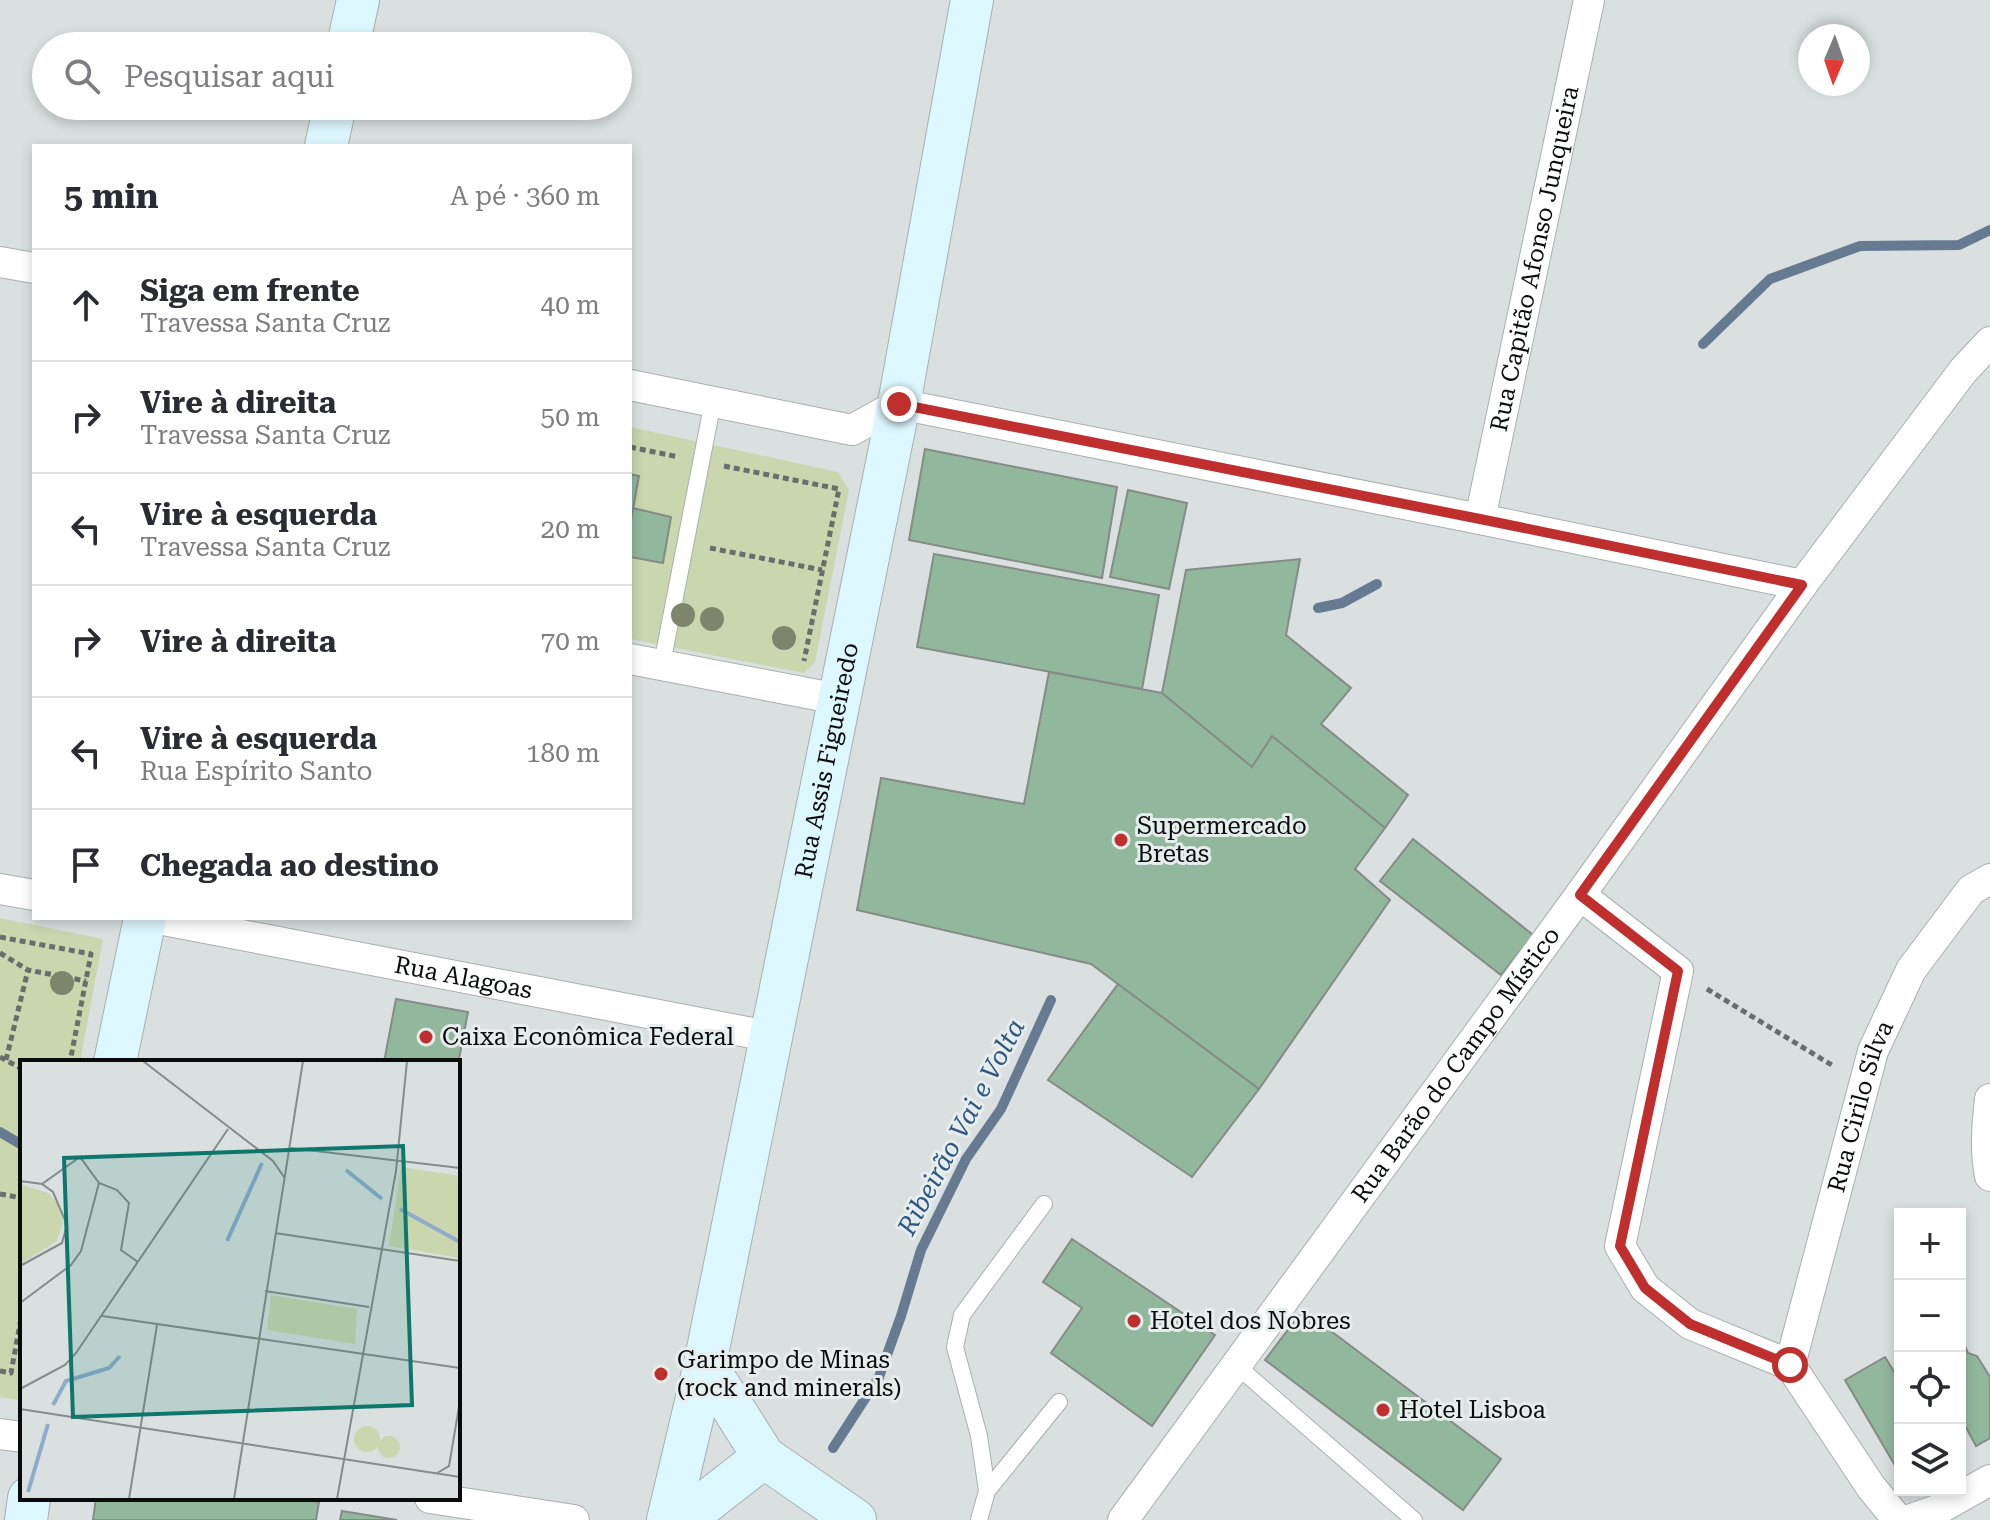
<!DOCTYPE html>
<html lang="pt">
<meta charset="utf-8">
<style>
body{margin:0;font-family:"Roboto Serif",serif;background:#f7f7f7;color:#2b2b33}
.controls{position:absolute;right:24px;bottom:24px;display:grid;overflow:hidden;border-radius:0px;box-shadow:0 4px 12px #0003}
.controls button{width:72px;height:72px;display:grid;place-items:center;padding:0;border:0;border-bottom:2px solid #e1e1e2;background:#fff;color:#2b2b33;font:40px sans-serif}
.compass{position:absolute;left:1798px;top:24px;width:72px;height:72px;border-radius:50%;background:#fff;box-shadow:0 4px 12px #0003;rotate:182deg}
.stop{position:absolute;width:24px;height:24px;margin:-18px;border:6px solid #be2f2e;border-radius:50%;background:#fff}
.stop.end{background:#be2f2e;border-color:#fff;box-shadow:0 2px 8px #0008}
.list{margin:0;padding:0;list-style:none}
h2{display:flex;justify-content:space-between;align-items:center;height:104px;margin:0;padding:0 32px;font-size:34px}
h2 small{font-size:26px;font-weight:400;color:#7c7c81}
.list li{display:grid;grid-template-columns:52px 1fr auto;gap:24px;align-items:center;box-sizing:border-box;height:112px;padding:0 32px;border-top:2px solid #e1e1e2}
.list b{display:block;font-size:30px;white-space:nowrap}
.list p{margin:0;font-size:26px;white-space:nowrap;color:#7c7c81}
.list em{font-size:26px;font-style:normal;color:#7c7c81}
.icon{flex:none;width:44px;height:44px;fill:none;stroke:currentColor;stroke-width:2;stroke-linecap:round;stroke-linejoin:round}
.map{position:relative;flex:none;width:1990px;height:1520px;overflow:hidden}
.search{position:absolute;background:#fff;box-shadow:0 4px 12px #0003;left:32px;top:32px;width:600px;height:88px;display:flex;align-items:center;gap:20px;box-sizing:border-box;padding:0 28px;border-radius:44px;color:#7c7c81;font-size:30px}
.panel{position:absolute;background:#fff;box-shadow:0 4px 12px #0003;left:32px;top:144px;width:600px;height:776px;border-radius:0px}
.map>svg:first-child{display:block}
.green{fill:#c9d6ae}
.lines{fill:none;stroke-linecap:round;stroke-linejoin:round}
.stream{stroke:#667b92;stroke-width:10}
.building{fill:#91b79d;stroke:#868b87;stroke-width:2}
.lane-casing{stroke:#a8afae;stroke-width:18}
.street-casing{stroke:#a8afae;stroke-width:32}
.secondary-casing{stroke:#a8afae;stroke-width:44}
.path{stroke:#696e6d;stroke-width:5;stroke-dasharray:6 4;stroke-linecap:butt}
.lane{stroke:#fff;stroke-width:16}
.street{stroke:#fff;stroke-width:30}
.secondary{stroke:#ddf7ff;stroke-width:42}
.tree{fill:#7d866d}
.route{stroke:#be2f2e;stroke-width:10}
.poi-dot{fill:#be2f2e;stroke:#e6edec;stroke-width:3}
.labels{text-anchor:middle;stroke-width:6;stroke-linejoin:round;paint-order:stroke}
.street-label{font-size:24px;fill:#0a0c0c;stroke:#e6edec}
.poi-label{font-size:24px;fill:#0a0c0c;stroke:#e6edec;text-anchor:start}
.water-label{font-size:26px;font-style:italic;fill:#2e5783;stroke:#e6edec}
.inset-river{fill:none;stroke:#8eabcb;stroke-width:4}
.inset-road{fill:none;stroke:#868b8b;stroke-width:2}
.view{fill:#0f766e;fill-opacity:0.15;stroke:#0f766e;stroke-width:4}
.inset-edge{fill:none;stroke:#0a0c0c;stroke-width:4}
</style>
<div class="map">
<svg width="1990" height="1520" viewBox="0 0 1990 1520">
<rect width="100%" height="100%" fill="#d9e0df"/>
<path class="green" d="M630,427L838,472L849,490L815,662L804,673L630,639Z
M0,918L103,939L80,1062H22V1377L18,1400L0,1397Z"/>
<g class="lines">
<path class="stream" d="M1703,344L1770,279L1860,246L1959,245L1990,230
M1318,608L1342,603L1377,584
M0,1132L22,1145
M833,1448L879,1377L901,1316L921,1250L966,1159L1001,1109L1051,1000"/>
</g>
<path class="building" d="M925,449L1117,487L1102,578L909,540Z
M630,474L639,476L630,526Z
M1128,490L1187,503L1169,589L1110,577Z
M633,508L671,517L663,563L630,557V526Z
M934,554L1159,595L1142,689L917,647Z
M1300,559L1286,635L1351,688L1321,724L1408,795L1385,828L1272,736L1252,767L1162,693L1186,570Z
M1049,672L1162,693L1252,767L1272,736L1385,828L1355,869L1390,900L1259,1089L1091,964L857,910L881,778L1024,804Z
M1413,839L1533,935L1501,975L1380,881Z
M1118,984L1259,1089L1192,1177L1048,1080Z
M396,999L468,1012L458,1064V1062H384Z
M1072,1239L1215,1335L1152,1426L1051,1353L1082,1308L1043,1282Z
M1303,1310L1501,1459L1463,1510L1265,1360Z
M1960,1335L1968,1353L1977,1356L1990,1377V1438L1976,1446L1960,1416Z
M1885,1357L1900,1381V1474L1845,1380Z
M96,1498H296L319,1502L316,1520H93Z
M342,1511L397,1520H340Z"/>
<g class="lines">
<defs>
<path id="lane" d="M662,664L713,401
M1236,1365L1414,1520
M987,1491L1059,1402
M979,1520L987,1491L979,1436L955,1347L962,1315L1044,1204"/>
<g id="street">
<path d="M0,262L34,268"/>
<path d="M630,385L852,430L899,404L1480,519L1802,585"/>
<path id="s1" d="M1480,519L1589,0"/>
<path d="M630,659L838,699"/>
<path d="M0,889L34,895"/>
<path d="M1580,895L1678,971L1620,1246L1645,1288L1690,1324L1790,1365L1871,1487L1898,1520"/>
<path id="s2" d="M153,918L773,1037"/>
<path d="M1990,1099C1987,1126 1985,1150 1990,1176"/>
<path id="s3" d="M1790,1365L1873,1051L1911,970L1971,890L1990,879"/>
<path d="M0,1434L22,1437"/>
<path d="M430,1498L574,1520"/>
<path id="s4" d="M1123,1520L1580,895L1802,585L1963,371L1990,342"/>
<path d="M1909,1520L1937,1510L1990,1480"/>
</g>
<g id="secondary">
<path d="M348,46L358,0"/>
<path d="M326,146L335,106"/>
<path d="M115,1062L145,918"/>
<path d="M705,1364L764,1457L855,1520"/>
<path d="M26,1520L29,1498"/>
<path id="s5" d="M668,1520L705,1364L899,404L972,0"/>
<path d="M683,1520L764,1457"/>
</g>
</defs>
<use href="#lane" class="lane-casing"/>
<use href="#street" class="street-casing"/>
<use href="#secondary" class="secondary-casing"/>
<path class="path" d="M630,447L679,457
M724,466L839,489L804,661
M710,548L822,570
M0,937L91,954L70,1062
M0,953L28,970L86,981
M1707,989L1835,1067
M0,1057L22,1069
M6,1060L28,970
M0,1194L22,1198
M0,1371L11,1373L22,1313"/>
<use href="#lane" class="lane"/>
<use href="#street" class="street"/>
<use href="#secondary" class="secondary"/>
</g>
<g class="tree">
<circle cx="683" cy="615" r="12"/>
<circle cx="712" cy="619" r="12"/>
<circle cx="784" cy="638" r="12"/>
<circle cx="62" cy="983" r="12"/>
</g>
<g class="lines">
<path class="route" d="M899,404L1480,519L1802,585L1580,895L1678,971L1620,1246L1645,1288L1690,1324L1790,1365"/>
</g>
<g class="poi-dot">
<circle cx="1121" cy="840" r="8"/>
<circle cx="426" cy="1037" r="8"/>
<circle cx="1134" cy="1321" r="8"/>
<circle cx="661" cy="1374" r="8"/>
<circle cx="1383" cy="1410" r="8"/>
</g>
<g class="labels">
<g class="street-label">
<text dy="8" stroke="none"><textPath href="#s1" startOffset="266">Rua Capitão Afonso Junqueira</textPath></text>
<text dy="8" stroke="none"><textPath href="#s5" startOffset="776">Rua Assis Figueiredo</textPath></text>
<text dy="8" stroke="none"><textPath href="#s2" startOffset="316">Rua Alagoas</textPath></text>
<text dy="8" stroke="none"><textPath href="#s4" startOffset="564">Rua Barão do Campo Místico</textPath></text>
<text dy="8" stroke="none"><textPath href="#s3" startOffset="268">Rua Cirilo Silva</textPath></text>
</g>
<g class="poi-label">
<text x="1137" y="834">Supermercado<tspan x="1137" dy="28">Bretas</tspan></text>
<text x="442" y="1045">Caixa Econômica Federal</text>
<text x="1150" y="1329">Hotel dos Nobres</text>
<text x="677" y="1368">Garimpo de Minas<tspan x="677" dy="28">(rock and minerals)</tspan></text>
<text x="1399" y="1418">Hotel Lisboa</text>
</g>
<g class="water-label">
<text transform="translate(961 1127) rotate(-62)" y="9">Ribeirão Vai e Volta</text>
</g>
</g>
<g transform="translate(20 1060)">
<rect width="440" height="440" fill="#d9e0df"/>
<path d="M381,107L440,116V198L369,186ZM0,124L28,133L39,145L43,162L37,181L0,204ZM251,235L337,249L335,284L247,270ZM334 379a13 13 0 1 1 26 0a13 13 0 1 1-26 0ZM358 387a11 11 0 1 1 22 0a11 11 0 1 1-22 0Z" fill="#c9d6ae"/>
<path class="inset-river" d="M326,110L362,139M380,149L440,182M207,181L242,103M33,345L46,321L89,308L100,296M8,432L28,364"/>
<path class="inset-road" d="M123,1L253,101L264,117M270,88L440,108M0,121L22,124L33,132L47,165L42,183L0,206M22,124L60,97L79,123L97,130L109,143L101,190L118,202M255,173L440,201M245,231L349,247M0,243L51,205L61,191L79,123M82,256L440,308M0,329L45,305L56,293L208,69M0,349L440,417M417,413L429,406L440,341M109,439L137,265M214,439L283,1M317,439L376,111L387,1"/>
<path class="view" d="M383,86L392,345L53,357L44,98Z"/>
<rect width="440" height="440" class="inset-edge"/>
</g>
</svg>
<div class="controls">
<button>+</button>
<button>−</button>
<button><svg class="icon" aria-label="locate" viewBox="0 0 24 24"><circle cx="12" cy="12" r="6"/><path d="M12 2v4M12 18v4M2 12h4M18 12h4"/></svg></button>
<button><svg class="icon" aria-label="layers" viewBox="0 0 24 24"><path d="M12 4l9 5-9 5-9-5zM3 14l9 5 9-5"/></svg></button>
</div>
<svg class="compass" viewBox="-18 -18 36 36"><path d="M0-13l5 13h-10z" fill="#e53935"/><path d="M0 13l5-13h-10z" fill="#7c7c81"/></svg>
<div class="stop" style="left:1790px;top:1365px"></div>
<div class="stop end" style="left:899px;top:404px"></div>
<div class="search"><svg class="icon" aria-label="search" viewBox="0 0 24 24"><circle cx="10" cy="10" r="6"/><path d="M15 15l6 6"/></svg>Pesquisar aqui</div>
<section class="panel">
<h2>5 min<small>A pé · 360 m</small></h2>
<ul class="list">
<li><svg class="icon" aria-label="ahead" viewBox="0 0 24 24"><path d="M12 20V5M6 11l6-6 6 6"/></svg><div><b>Siga em frente</b><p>Travessa Santa Cruz</p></div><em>40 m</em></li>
<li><svg class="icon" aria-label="right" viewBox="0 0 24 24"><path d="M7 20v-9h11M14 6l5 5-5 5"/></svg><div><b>Vire à direita</b><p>Travessa Santa Cruz</p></div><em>50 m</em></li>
<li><svg class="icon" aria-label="left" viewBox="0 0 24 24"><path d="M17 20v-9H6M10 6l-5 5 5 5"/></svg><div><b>Vire à esquerda</b><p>Travessa Santa Cruz</p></div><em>20 m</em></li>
<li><svg class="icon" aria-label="right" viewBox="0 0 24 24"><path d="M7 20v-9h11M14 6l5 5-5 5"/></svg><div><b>Vire à direita</b></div><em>70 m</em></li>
<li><svg class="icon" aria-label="left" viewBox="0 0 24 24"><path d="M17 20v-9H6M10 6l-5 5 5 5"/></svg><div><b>Vire à esquerda</b><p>Rua Espírito Santo</p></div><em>180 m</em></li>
<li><svg class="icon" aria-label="arrive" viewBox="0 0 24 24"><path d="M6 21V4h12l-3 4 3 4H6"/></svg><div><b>Chegada ao destino</b></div></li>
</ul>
</section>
</div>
